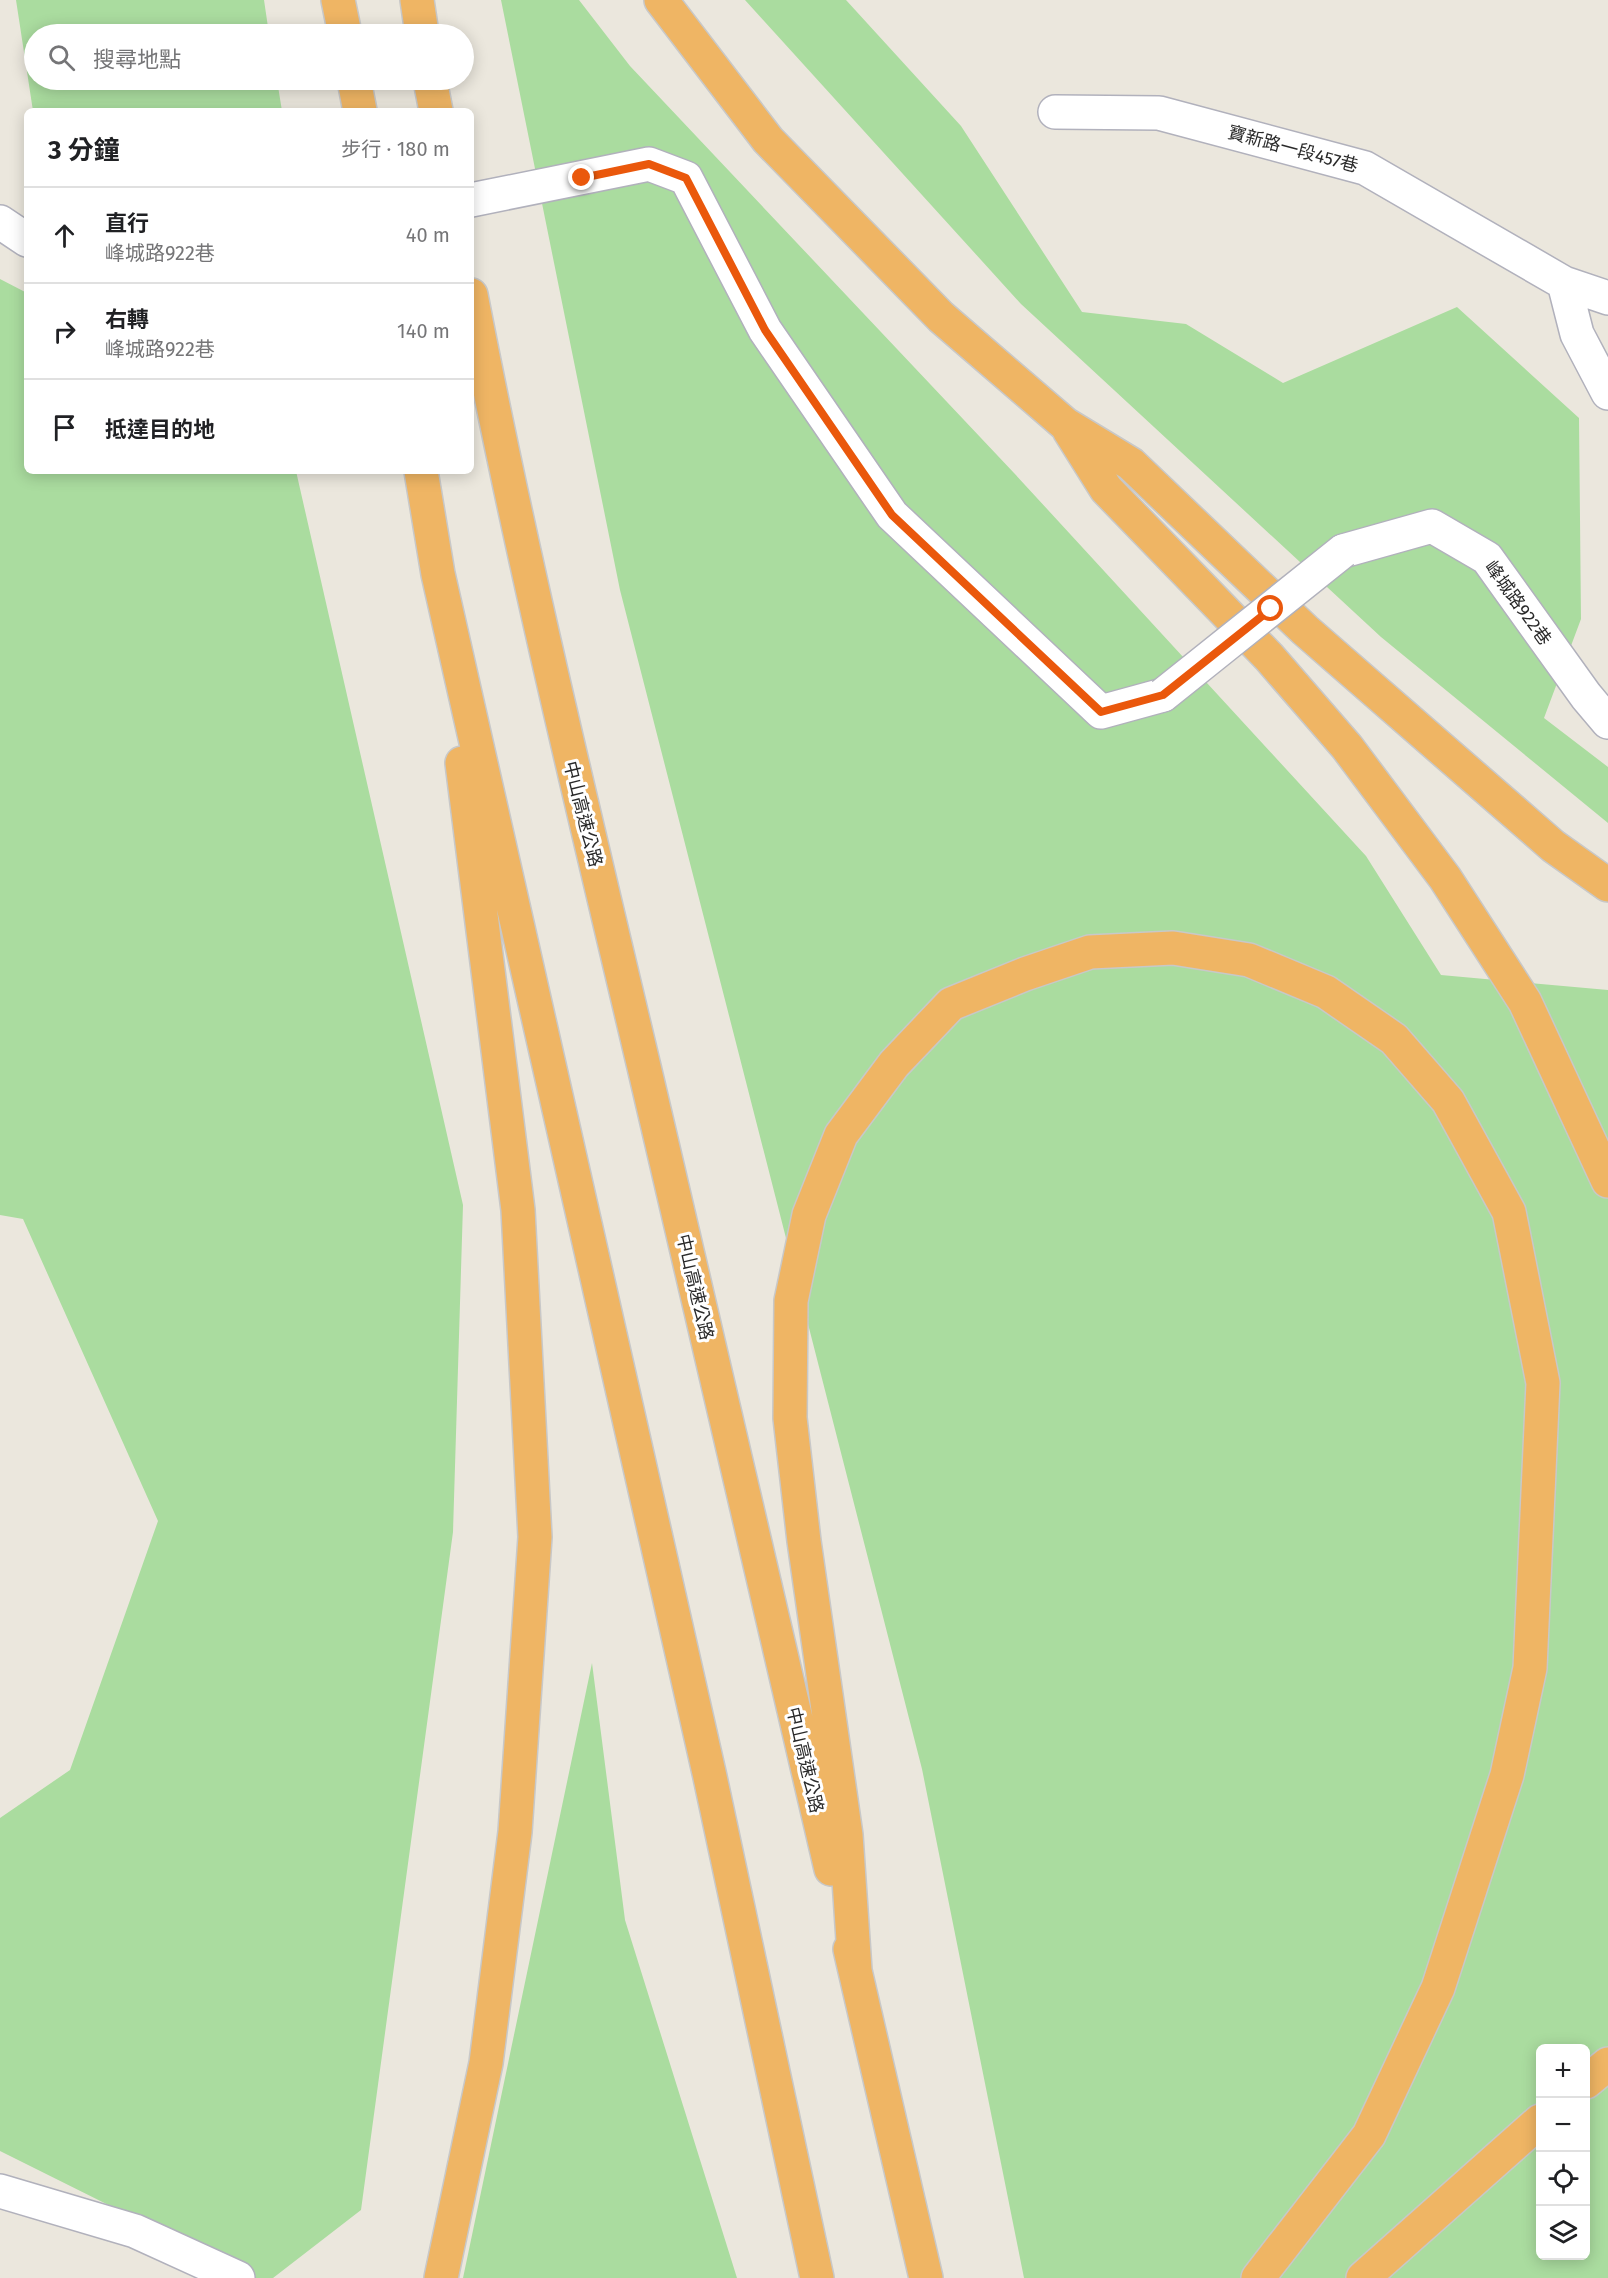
<!DOCTYPE html>
<html lang="zh-TW">
<meta charset="utf-8">
<style>
body{margin:0;font-family:"Fira Sans","Noto Sans TC",sans-serif;background:#f6f6f6;color:#202124}
.controls{position:absolute;right:18px;bottom:18px;display:grid;overflow:hidden;border-radius:9px;box-shadow:0 3px 15px #0003}
.controls button{width:54px;height:54px;display:grid;place-items:center;padding:0;border:0;border-bottom:2px solid #e0e0e0;background:#fff;color:#202124;font:30px sans-serif}
.stop{position:absolute;width:18px;height:18px;margin:-14px;border:4px solid #ea580c;border-radius:50%;background:#fff}
.stop.end{background:#ea580c;border-color:#fff;box-shadow:0 2px 6px #0008}
.list{margin:0;padding:0;list-style:none}
h2{display:flex;justify-content:space-between;align-items:center;height:78px;margin:0;padding:0 24px;font-size:26px}
h2 small{font-size:20px;font-weight:400;color:#757577}
.list li{display:grid;grid-template-columns:39px 1fr auto;gap:18px;align-items:center;box-sizing:border-box;height:96px;padding:0 24px;border-top:2px solid #e0e0e0}
.list b{display:block;font-size:22px;white-space:nowrap}
.list p{margin:0;font-size:20px;white-space:nowrap;color:#757577}
.list em{font-size:20px;font-style:normal;color:#757577}
.icon{flex:none;width:33px;height:33px;fill:none;stroke:currentColor;stroke-width:2;stroke-linecap:round;stroke-linejoin:round}
.map{position:relative;flex:none;width:1608px;height:2278px;overflow:hidden}
.search{position:absolute;background:#fff;box-shadow:0 3px 15px #0003;left:24px;top:24px;width:450px;height:66px;display:flex;align-items:center;gap:15px;box-sizing:border-box;padding:0 21px;border-radius:33px;color:#757577;font-size:22px}
.panel{position:absolute;background:#fff;box-shadow:0 3px 15px #0003;left:24px;top:108px;width:450px;height:366px;border-radius:9px}
.map>svg:first-child{display:block}
.green{fill:#aadc9f;fill-rule:evenodd}
.lines{fill:none;stroke-linecap:round;stroke-linejoin:round}
.minor-casing{stroke:#b1b1bc;stroke-width:36}
.highway-casing{stroke:#c8c8c8;stroke-width:36}
.minor{stroke:#fff;stroke-width:33}
.highway{stroke:#efb564;stroke-width:33}
.minor-bridge-casing{stroke:#b1b1bc;stroke-width:36;stroke-linecap:butt}
.minor-bridge{stroke:#fff;stroke-width:33}
.route{stroke:#ea580c;stroke-width:8}
.labels{text-anchor:middle;stroke-width:6;stroke-linejoin:round;paint-order:stroke}
.street-label{font-size:18px;fill:#2a2a2a;stroke:#fff}
</style>
<div class="map">
<svg width="1608" height="2278" viewBox="0 0 1608 2278">
<rect width="100%" height="100%" fill="#ebe7dd"/>
<path class="green" d="M16,0H264L269,34H34V80H277L282,111H33Z
M501,0H579L630,66L1014,473L1366,856L1441,975L1608,990V2278H1024L922,1769L620,590ZM1540,2048H1586V2256H1540Z
M745,0H846L961,126L1082,312L1186,324L1283,383L1457,307L1579,418L1581,619L1544,718L1608,767V823L1381,637L1021,304Z
M0,279L27,293V471H296L463,1205L453,1532L361,2210L273,2278H255L0,2151V1818L70,1770L158,1521L23,1219L0,1215Z
M592,1663L625,1920L737,2278H463Z"/>
<g class="lines">
<defs>
<path id="minor" d="M1055,112L1159,113L1365,168L1564,283L1608,298
M471,200L649,164L686,178L765,330L892,515L1101,712L1163,695
M0,222L27,240
M1564,283L1577,334L1608,393
M1343,551L1432,526L1487,558L1586,696L1608,722
M0,2191L135,2231L238,2278"/>
<path id="highway" d="M338,0L345,34
M417,0L422,34
M661,0L768,140L941,317L1065,424L1131,464L1305,630L1553,846L1608,885
M354,80L360,111
M430,80L436,111
M471,295C521,556 584,813 645,1071C708,1337 768,1603 831,1869
M1069,430L1106,489L1269,657L1347,747L1445,878L1525,1002L1608,1181
M421,471L438,574L710,1777L817,2278
M850,1949L926,2278
M855,1970L846,1835L804,1541L790,1418L791,1301L809,1215L841,1135L894,1064L951,1004L1025,974L1090,952L1173,948L1249,960L1326,992L1394,1039L1448,1101L1509,1212L1543,1383L1530,1668L1507,1775L1438,1988L1369,2135L1258,2278
M1586,2082L1608,2064
M441,2278L486,2063L515,1832L535,1537L518,1210L462,763
M1363,2278L1540,2121"/>
</defs>
<use href="#minor" class="minor-casing"/>
<use href="#highway" class="highway-casing"/>
<use href="#minor" class="minor"/>
<use href="#highway" class="highway"/>
<defs>
<path id="minor-bridge" d="M1163,695L1343,551"/>
</defs>
<use href="#minor-bridge" class="minor-bridge-casing"/>
<use href="#minor-bridge" class="minor-bridge"/>
</g>
<g class="lines">
<path class="route" d="M582,178L649,164L686,178L765,330L892,515L1101,712L1163,695L1271,609"/>
</g>
<g class="labels">
<g class="street-label">
<text transform="translate(1293 149) rotate(15)" y="6">寶新路一段457巷</text>
<text transform="translate(1518 603) rotate(54)" y="6">峰城路922巷</text>
<text transform="translate(583 814) rotate(76)" y="6">中山高速公路</text>
<text transform="translate(695 1287) rotate(77)" y="6">中山高速公路</text>
<text transform="translate(805 1760) rotate(77)" y="6">中山高速公路</text>
</g>
</g>
</svg>
<div class="controls">
<button>+</button>
<button>−</button>
<button><svg class="icon" aria-label="locate" viewBox="0 0 24 24"><circle cx="12" cy="12" r="6"/><path d="M12 2v4M12 18v4M2 12h4M18 12h4"/></svg></button>
<button><svg class="icon" aria-label="layers" viewBox="0 0 24 24"><path d="M12 4l9 5-9 5-9-5zM3 14l9 5 9-5"/></svg></button>
</div>
<div class="stop" style="left:1271px;top:609px"></div>
<div class="stop end" style="left:582px;top:178px"></div>
<div class="search"><svg class="icon" aria-label="search" viewBox="0 0 24 24"><circle cx="10" cy="10" r="6"/><path d="M15 15l6 6"/></svg>搜尋地點</div>
<section class="panel">
<h2>3 分鐘<small>步行 · 180 m</small></h2>
<ul class="list">
<li><svg class="icon" aria-label="ahead" viewBox="0 0 24 24"><path d="M12 20V5M6 11l6-6 6 6"/></svg><div><b>直行</b><p>峰城路922巷</p></div><em>40 m</em></li>
<li><svg class="icon" aria-label="right" viewBox="0 0 24 24"><path d="M7 20v-9h11M14 6l5 5-5 5"/></svg><div><b>右轉</b><p>峰城路922巷</p></div><em>140 m</em></li>
<li><svg class="icon" aria-label="arrive" viewBox="0 0 24 24"><path d="M6 21V4h12l-3 4 3 4H6"/></svg><div><b>抵達目的地</b></div></li>
</ul>
</section>
</div>
